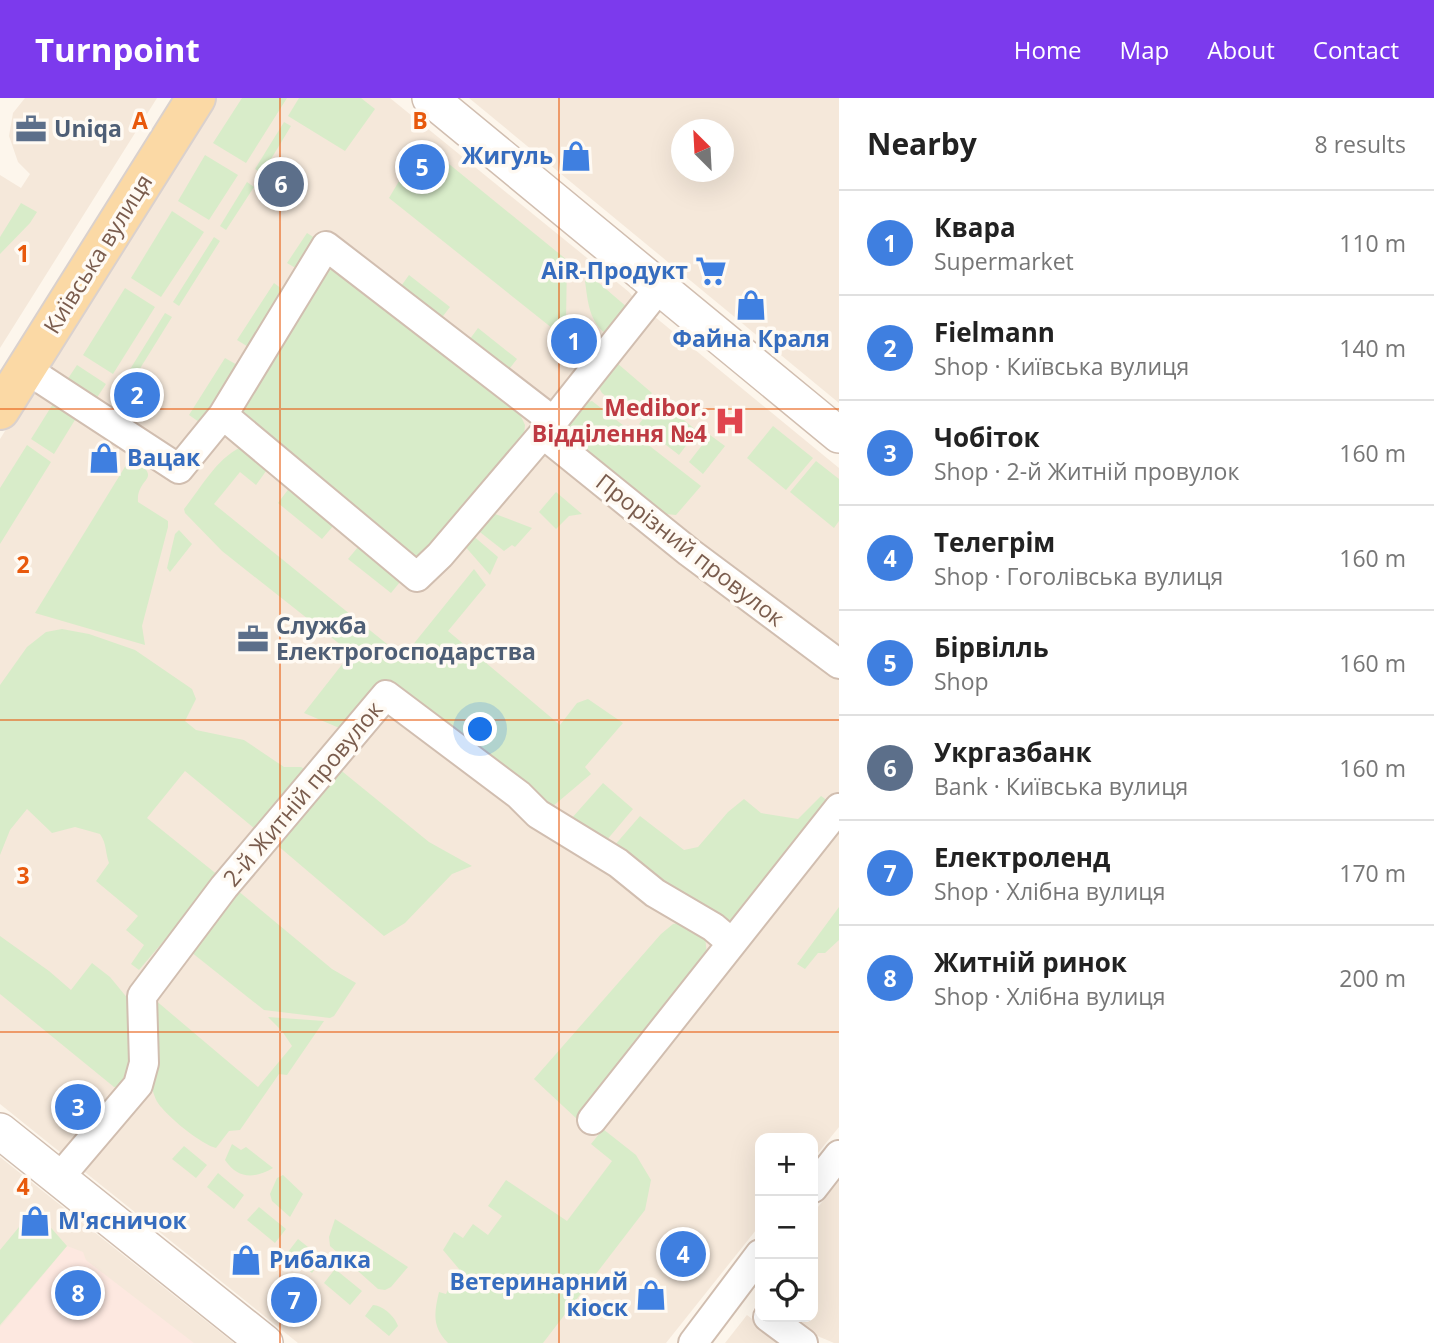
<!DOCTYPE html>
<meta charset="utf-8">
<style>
body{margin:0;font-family:"Open Sans",sans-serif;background:#f2f2f2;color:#222}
.controls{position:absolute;right:21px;bottom:21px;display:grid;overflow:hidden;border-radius:14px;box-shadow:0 7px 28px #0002}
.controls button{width:63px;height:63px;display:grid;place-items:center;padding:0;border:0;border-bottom:2px solid #e0e0e0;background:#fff;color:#222;font:35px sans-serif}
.compass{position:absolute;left:671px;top:21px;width:63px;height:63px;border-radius:50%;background:#fff;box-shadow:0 7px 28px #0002;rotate:336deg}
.you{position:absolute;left:481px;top:632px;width:24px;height:24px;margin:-18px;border:5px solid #fff;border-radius:50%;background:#1a73e8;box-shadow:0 0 0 10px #1a73e833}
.badge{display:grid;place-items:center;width:46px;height:46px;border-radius:50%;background:#7c3aed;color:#fff;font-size:23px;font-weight:700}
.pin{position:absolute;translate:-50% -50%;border:4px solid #fff;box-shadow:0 2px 7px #0006}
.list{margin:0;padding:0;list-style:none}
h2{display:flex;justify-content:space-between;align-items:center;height:91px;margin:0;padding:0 28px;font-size:30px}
h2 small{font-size:23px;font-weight:400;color:#767676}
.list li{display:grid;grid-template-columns:46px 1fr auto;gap:21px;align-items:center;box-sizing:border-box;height:105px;padding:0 28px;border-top:2px solid #e0e0e0}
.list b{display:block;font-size:26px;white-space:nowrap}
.list p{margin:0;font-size:23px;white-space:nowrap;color:#767676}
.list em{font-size:23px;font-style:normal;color:#767676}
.icon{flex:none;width:38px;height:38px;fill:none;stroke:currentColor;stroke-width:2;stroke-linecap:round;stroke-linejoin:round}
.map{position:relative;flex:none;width:839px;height:1245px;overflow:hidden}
header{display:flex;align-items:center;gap:42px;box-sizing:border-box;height:98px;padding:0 35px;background:#7c3aed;color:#fff}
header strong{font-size:33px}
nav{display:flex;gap:38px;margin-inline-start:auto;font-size:24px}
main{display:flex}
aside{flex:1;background:#fff}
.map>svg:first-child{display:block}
.residential{fill:#f5e8da;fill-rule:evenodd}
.commercial{fill:#fde8e0}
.green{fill:#d8ecc9}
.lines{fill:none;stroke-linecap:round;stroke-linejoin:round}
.minor-casing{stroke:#d1beb0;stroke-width:32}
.tertiary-casing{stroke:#d1beb0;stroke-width:38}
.primary-casing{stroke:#dad1cd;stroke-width:42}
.minor{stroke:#fff;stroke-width:28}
.tertiary{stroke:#fff;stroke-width:35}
.primary{stroke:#fbd9a5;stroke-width:38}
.grid{fill:none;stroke:#e8590c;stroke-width:2;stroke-opacity:0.55}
.labels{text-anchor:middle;stroke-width:7;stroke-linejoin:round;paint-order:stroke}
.service-label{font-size:23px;font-weight:bold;fill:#4e5e75;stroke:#fffaf3;text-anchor:start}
.shop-label{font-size:23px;font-weight:bold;fill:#366cbe;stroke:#fffaf3;text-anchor:end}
.street-label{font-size:23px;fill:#7a5c4d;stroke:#fffaf3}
.health-label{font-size:23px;font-weight:bold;fill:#be3a42;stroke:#fffaf3;text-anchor:end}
.grid-label{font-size:23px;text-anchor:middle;font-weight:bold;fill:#e8590c;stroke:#fffaf3;stroke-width:7;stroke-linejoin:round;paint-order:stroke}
</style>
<header>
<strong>Turnpoint</strong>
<nav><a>Home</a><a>Map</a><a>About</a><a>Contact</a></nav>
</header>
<main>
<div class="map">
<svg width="839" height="1245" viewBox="0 0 839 1245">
<rect width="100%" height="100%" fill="#fdf6ec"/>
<path class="residential" d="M25,0H157L0,250V77L21,90L30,76L18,64L9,38L13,15Z
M214,0H390L629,194L638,205L839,370V1029L813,1061V1040H760V1127L666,1245H298L0,1006V341Z
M469,0H839V305ZM682,32H724V74H682Z
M0,1059L191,1211L234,1245H0Z
M839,1083V1245H834L808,1234L783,1219H813V1115Z
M747,1217L784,1245H725Z"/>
<path class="commercial" d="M67,1148L83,1154L86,1162L194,1245H0V1229Z"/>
<path class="green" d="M242,0H287L246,65L213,45Z
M299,0H361L375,11L345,53L288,18Z
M284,24L291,28L262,76L255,71Z
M205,57L238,77L209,122L178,103Z
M449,66L567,162L566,223L557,234L389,100L408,68L427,82L436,70Z
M247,84L254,89L226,132L220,128Z
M21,105L37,114L30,125L0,156V139Z
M172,113L204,134L161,199L131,180Z
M307,135L318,142L299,172L287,165Z
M214,139L220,143L179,208L173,204Z
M331,172L336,173L517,310L525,327L524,337L417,464L242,316L240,309L325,173Z
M409,177L450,209L440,222L399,191Z
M592,179L628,210L607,237C589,223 588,205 585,183L587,180Z
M274,185L286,194L250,250L237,242Z
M125,190L155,209L113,276L83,257Z
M165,215L172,219L131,285L124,281Z
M478,230L517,261L506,275L467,245Z
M225,260L239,268L202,326L189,317Z
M617,265L652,295L632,319L602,295L598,288Z
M77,267L106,286L94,304L65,285Z
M56,301L78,317L54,356L31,341Z
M659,301L697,333L679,357L639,326Z
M592,303L701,388L676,417L655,415L562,345C565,329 573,307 592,303Z
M773,328L813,360L786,392L747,360Z
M710,337L725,348L703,376L689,364Z
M27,347L51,364L0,446V390Z
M241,349L269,369L256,387L240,374L214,406L403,559L474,471L486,487L448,533L560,627L577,605L588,601L623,625L585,669L591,676L552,709L407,600L345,629H337L304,615L351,555L222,453L185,415L184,411C201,390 216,361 241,349Z
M131,359C166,383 136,378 138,404L168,423V429L142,528L145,547L35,515Z
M816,363L839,381V423L834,430L790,394Z
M290,389L334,427L322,441L278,405Z
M556,394L582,416L569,418L556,431L539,414Z
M490,414L532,430L515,449L512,447L504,453L476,431Z
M179,432L192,446L170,474L167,470L175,436Z
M471,436L498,459L490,477L463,446Z
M358,449L400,484L391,495L348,461Z
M62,531L89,536L135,552L192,591L196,601L185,623L196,632L244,642L284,669H301L313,676L260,735L185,673L147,720L219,778L139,872L131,866L144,847L126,832L138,818L96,783L109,765C105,754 107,746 100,736L75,729L52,735L27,711L10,732L0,757V587L27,549L46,534Z
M338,670L429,744L472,768L452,776L405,825L384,838L277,747Z
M603,685L633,711L606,743L571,721Z
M821,698L828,703L738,818L724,825L675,798L614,748L640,718L684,752L698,749L728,714L744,701L761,715L798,721Z
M237,792L332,871L356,885L334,918L330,920L264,912L191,854Z
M839,809V842L825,855H818L805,871L797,866Z
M680,825L705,838L707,857L578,1022L534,981L661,836L673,826Z
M0,838L49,873L71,892L92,865L110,879L129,902L131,974L120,990L114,989L0,896Z
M154,901L258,989L292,948L282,933L268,919L324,923L287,977L279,976L240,1032L229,1033L216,1050C201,1046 172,1022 162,1010C156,1004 154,997 152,990L151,904Z
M603,1031L636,1057L651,1082L645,1112L543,1245H448C432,1229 434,1215 439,1194L446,1196L459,1171L443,1152L454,1134L463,1140L473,1126L488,1137L502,1118L488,1108L506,1082L567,1123L612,1063L591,1046Z
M232,1046L241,1052L246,1049L273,1070C254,1081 238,1081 225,1062Z
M184,1048L207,1067L196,1080L172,1061Z
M218,1075L244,1097L234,1111L207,1089Z
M283,1077L303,1096L290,1119L272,1103L270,1096L277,1080Z
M259,1109L286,1131L275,1145L247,1122Z
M335,1121L408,1169L391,1189L385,1192L378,1191L330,1148L329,1139Z
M24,1123L37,1134L45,1123L67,1148L0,1227V1152Z
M298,1141L318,1157L319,1165L312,1175L288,1154Z
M335,1171L362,1193L350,1207L324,1185Z
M373,1207C384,1208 395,1219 398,1228L389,1238L365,1218Z"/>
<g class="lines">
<defs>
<path id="minor" d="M26,271L179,371L223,317
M553,323L326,148L223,317L417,479L440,457L543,336L659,190
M543,336L689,454L839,566
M592,1022L839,710
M59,1080L138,987L144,965L142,898L224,789L386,597L519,697L538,716L618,765L655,795L713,829L732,845
M813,1090L839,1057
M768,1219L803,1245
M693,1245L760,1156"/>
<path id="tertiary" d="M430,0L839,337
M0,1033L265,1245"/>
<path id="primary" d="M0,312L196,0"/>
</defs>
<use href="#minor" class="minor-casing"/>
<use href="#tertiary" class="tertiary-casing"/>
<use href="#primary" class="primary-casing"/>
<use href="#minor" class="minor"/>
<use href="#tertiary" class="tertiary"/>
<use href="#primary" class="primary"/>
</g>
<path class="grid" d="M280,0V1245M559,0V1245M0,311H839M0,622H839M0,934H839"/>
<defs>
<symbol id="office-bare" viewBox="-9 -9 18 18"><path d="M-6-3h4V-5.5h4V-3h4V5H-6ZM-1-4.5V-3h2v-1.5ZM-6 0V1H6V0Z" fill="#5c6f8a" stroke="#fffaf3" stroke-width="2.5" paint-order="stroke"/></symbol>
<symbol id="shop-bare" viewBox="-9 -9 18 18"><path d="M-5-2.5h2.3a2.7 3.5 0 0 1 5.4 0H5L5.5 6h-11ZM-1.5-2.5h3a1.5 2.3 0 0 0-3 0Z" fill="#3f7fe0" stroke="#fffaf3" stroke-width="2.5" paint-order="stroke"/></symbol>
<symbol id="supermarket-bare" viewBox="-9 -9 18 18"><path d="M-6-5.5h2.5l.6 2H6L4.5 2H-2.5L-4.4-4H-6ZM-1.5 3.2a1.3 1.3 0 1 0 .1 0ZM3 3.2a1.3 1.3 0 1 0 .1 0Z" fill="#3f7fe0" stroke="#fffaf3" stroke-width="2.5" paint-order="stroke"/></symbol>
<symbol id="hospital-bare" viewBox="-9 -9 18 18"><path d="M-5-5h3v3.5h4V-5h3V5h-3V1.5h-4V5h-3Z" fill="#e0444e" stroke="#fffaf3" stroke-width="2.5" paint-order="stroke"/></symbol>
</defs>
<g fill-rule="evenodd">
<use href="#office-bare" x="9" y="9" width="44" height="44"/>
<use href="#shop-bare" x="554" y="36" width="44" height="44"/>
<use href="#supermarket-bare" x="689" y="151" width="44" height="44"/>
<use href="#shop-bare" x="729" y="185" width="44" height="44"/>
<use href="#hospital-bare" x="708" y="301" width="44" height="44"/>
<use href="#shop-bare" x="82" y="338" width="44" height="44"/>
<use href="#office-bare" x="231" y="519" width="44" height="44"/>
<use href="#shop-bare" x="13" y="1101" width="44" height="44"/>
<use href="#shop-bare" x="224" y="1140" width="44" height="44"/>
<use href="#shop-bare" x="629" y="1175" width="44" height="44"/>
</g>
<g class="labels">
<g class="service-label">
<text x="54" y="39">Uniqa</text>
<text x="276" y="536">Служба<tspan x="276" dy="26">Електрогосподарства</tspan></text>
</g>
<g class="shop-label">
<text x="553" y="66">Жигуль</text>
<text x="688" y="181">AiR-Продукт</text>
<text x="751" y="249" text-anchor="middle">Файна Краля</text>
<text x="127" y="368" text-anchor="start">Вацак</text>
<text x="58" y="1131" text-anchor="start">М'ясничок</text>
<text x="269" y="1170" text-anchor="start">Рибалка</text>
<text x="628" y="1192">Ветеринарний<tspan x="628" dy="26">кіоск</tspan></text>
</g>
<g class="street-label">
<text transform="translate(98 156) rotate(-58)" y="8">Київська вулиця</text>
<text transform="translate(690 452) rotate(38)" y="8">Прорізний провулок</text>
<text transform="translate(303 696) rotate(-50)" y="8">2-й Житній провулок</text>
</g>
<g class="health-label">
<text x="707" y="318">Medibor.<tspan x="707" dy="26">Відділення №4</tspan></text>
</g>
</g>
<g class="grid-label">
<text x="140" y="31">A</text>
<text x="420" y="31">B</text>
<text x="23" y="164">1</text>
<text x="23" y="475">2</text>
<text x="23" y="786">3</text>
<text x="23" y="1097">4</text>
</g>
</svg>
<div class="controls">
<button>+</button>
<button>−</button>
<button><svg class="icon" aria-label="locate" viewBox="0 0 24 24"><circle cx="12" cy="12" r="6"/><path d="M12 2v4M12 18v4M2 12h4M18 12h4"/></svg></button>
</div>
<svg class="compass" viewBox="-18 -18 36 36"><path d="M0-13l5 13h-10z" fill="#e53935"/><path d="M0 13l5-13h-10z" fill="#767676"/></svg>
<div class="you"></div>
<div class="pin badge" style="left:574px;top:243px;background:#3f7fe0">1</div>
<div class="pin badge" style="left:137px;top:297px;background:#3f7fe0">2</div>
<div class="pin badge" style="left:78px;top:1009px;background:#3f7fe0">3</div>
<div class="pin badge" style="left:683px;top:1156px;background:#3f7fe0">4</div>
<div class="pin badge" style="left:422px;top:69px;background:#3f7fe0">5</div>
<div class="pin badge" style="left:281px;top:86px;background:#5c6f8a">6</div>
<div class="pin badge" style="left:294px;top:1202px;background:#3f7fe0">7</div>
<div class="pin badge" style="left:78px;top:1195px;background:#3f7fe0">8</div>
</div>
<aside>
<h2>Nearby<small>8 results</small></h2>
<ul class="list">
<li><span class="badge" style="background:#3f7fe0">1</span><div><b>Квара</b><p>Supermarket</p></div><em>110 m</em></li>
<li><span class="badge" style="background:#3f7fe0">2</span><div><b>Fielmann</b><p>Shop · Київська вулиця</p></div><em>140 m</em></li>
<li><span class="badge" style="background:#3f7fe0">3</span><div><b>Чобіток</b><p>Shop · 2-й Житній провулок</p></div><em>160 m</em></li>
<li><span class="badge" style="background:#3f7fe0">4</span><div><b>Телегрім</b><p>Shop · Гоголівська вулиця</p></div><em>160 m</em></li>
<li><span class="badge" style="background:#3f7fe0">5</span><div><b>Бірвілль</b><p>Shop</p></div><em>160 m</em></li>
<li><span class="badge" style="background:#5c6f8a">6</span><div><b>Укргазбанк</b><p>Bank · Київська вулиця</p></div><em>160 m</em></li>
<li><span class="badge" style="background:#3f7fe0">7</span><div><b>Електроленд</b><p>Shop · Хлібна вулиця</p></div><em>170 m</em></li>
<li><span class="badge" style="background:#3f7fe0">8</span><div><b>Житній ринок</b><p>Shop · Хлібна вулиця</p></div><em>200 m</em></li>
</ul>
</aside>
</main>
